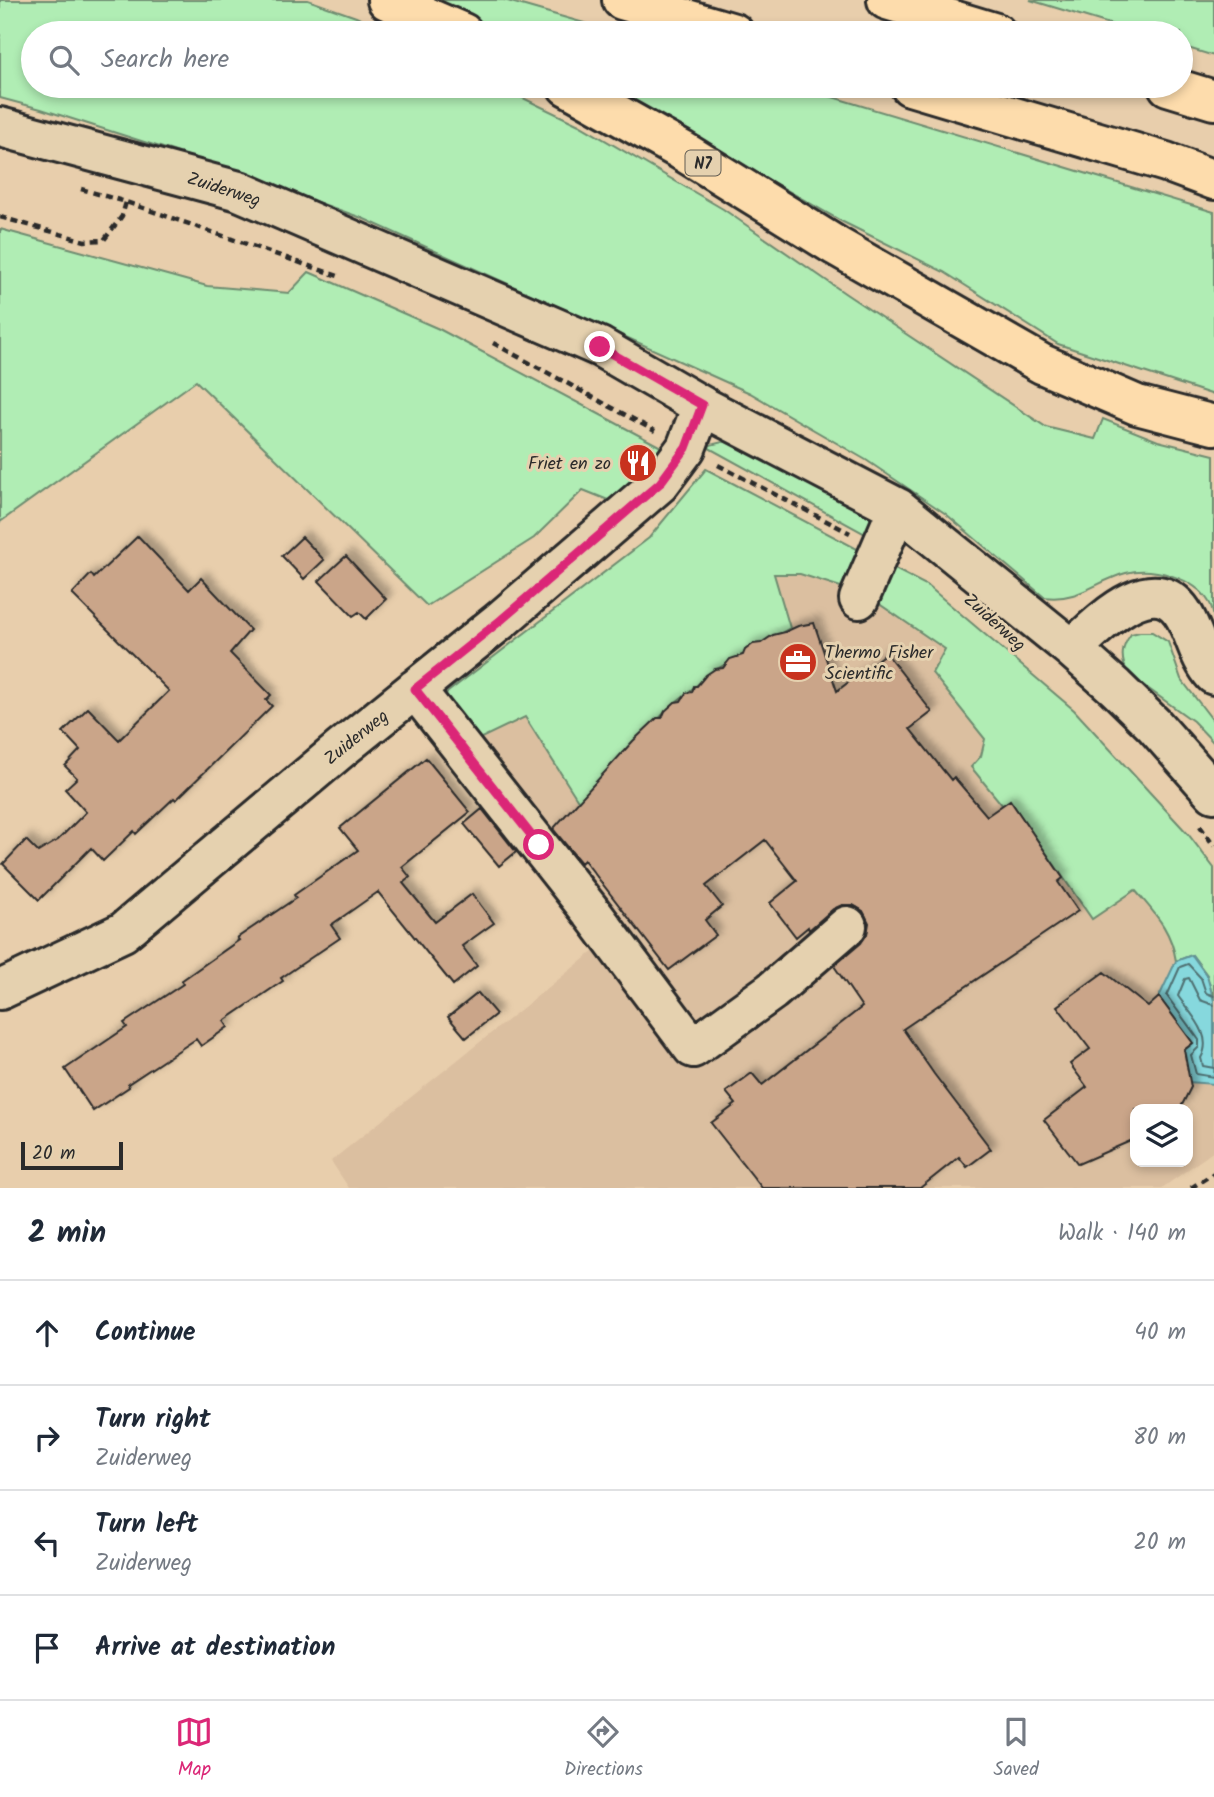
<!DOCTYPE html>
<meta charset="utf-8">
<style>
body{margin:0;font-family:Kalam,sans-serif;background:#f6f6f7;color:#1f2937}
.controls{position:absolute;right:21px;bottom:21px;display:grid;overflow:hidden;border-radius:14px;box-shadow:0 4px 10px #0003}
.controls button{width:63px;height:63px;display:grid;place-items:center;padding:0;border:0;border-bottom:2px solid #e0e1e3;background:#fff;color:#1f2937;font:35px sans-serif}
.scale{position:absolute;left:21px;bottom:18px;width:102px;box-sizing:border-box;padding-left:7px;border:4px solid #2b2b2b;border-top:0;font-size:19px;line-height:24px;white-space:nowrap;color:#2b2b2b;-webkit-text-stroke:5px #e5d1af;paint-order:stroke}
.stop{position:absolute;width:21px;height:21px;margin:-16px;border:5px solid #db2777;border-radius:50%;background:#fff}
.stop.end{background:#db2777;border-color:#fff;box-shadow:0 2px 7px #0008}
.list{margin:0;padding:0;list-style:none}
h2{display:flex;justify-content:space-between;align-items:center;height:91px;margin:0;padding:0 28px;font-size:30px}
h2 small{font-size:23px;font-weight:400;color:#747a83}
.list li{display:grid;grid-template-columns:46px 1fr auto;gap:21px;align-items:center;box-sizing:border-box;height:105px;padding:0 28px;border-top:2px solid #e0e1e3}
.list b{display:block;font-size:26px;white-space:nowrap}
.list p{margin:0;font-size:23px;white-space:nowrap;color:#747a83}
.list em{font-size:23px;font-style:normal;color:#747a83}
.icon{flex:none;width:38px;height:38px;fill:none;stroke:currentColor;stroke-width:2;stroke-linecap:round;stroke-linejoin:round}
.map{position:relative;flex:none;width:1214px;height:1188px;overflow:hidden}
.search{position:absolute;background:#fff;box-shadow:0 4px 10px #0003;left:21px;right:21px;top:21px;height:77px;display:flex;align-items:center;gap:18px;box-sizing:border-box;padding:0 24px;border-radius:38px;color:#747a83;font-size:26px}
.sheet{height:511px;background:#fff}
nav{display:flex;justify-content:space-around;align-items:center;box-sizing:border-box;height:98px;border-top:2px solid #e0e1e3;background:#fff;font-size:19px;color:#747a83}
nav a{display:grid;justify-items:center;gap:4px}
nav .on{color:#db2777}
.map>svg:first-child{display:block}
.built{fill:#dbbfa0;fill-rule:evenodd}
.green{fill:#b0edb4;stroke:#6e8c70;stroke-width:2}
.water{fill:#86d8dd;stroke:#629396;stroke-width:2}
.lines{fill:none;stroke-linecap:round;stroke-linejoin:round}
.shore{stroke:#4f7072;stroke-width:2}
.building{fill:#caa589;stroke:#2b2b2b;stroke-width:2;filter:url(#shadow)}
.minor-casing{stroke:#2b2b2b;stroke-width:44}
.highway-casing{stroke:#2b2b2b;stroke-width:44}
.path{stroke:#2b2b2b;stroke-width:4.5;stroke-dasharray:7 5;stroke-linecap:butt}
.minor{stroke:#e5d1af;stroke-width:38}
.highway{stroke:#fddcac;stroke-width:38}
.route{stroke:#db2777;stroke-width:9}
.labels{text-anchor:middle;stroke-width:6;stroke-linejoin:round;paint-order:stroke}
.shield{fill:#e5d1af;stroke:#635d53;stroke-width:2}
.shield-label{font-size:16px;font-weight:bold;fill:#2b2b2b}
.street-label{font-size:18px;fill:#2b2b2b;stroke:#e5d1af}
.poi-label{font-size:18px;fill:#2b2b2b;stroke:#e5d1af;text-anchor:end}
</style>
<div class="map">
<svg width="1214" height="1188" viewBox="0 0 1214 1188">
<defs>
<filter id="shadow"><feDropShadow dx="6" dy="-6" stdDeviation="3.5" flood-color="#0004"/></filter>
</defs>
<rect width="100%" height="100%" fill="#e8ceac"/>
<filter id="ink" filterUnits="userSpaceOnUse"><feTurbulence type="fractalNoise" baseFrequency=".0143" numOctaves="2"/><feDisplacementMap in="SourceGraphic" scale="14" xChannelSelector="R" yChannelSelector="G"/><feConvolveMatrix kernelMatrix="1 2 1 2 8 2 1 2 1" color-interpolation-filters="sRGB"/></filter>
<g filter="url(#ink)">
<path class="built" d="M747,563H807L950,641L1214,971V1151L1162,1188H349L331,1161L599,947L446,749ZM1135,1109H1188V1162H1135Z"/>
<path class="green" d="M0,0H308L356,17L390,33H33V86H498L579,125L723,209L846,294L1046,427L1095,439L1103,419L1158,441L1214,455V618C1213,613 1212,606 1209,602C1195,578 1152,566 1126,573C1096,581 1078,602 1044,597L946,514L866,460L750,393L362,218L185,155L41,109L0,98Z
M424,0H504L619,33H495Z
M1030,0H1214V56L1181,46V33H1139Z
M596,86H796L1214,212V395L1058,344L944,272L843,222L718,151Z
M0,229L207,286L289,293L309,272L439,329L661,447L639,483L618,504L583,490L534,538L427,606L196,381L0,522Z
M743,437L873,515L870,532L865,534L709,448L710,445Z
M706,469L861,551L847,589L800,574H774L790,628L717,669L671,706L579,802L525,717L473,742L444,695L649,538Z
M887,565L928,586L1074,710L1188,834L1214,868V1001L1207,975L1192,955L1176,961C1171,929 1155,914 1135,890L1092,919L1011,802L1003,806L971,767L981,756L985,739L932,673L945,649L875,601Z
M1140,632H1152L1168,642L1181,679L1214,722V743L1193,721L1128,674C1120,658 1121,648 1131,634Z"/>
<path class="water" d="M1192,955L1207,976L1214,1001V1084L1188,1082L1182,1052L1193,1043L1159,997L1176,961Z"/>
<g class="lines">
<path class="shore" d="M1214,996L1206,993L1201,978L1188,964L1180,967L1167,996L1199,1040V1047L1191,1055L1196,1074L1214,1077
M1214,1005L1200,1000L1189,978L1185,979L1178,996C1191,1015 1214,1035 1201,1058L1203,1066L1214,1068"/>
</g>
<path class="building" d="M138,536L189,590L201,578L250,630L230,653L271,695L266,700L272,706L176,800L174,798L136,834L134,831L103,861L91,848L39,900L3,864L26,840L38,852L58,840L86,812L65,789L77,778L65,766L80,750L63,732L88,708L119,740L169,691L72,594L91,574L94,578Z
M302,537L324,560L304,579L282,556Z
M346,556L386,599L366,619L359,612L353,616L319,581Z
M814,623L837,691L886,653L932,712L910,729L951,780L954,777L987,816L1010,800L1063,878L1058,882L1078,911L903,1029L934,1074L991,1149L967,1167L959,1157L920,1188H762L711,1123L736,1104L726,1092L752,1073L762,1085L862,1007L834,966L861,943L867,934L869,923L863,911L853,905H842L833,909L809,930L808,927L796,937L770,903L797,881L765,840L706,886L722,906L705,920L716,935L669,970L584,860L581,863L553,829L633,741L657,718H662L665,711L675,702L681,701L686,693L692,692L694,686H697L706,675L715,669L723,668L730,659L743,655L745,650L753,644L761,643L773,635L785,632L798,626Z
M426,758L470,812L402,867L410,877L403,883L435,922L472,894L494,923L462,946L477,966L453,985L378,892L331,925L340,938L281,978L283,981L224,1021L228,1027L201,1046L196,1039L128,1084L129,1087L93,1111L65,1069L127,1027L124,1023L183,984L181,981L239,940L237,938L296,898L294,895L358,850L340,828Z
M482,809L516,852L499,866L464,824Z
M1104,972L1148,1007L1159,997L1193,1043L1184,1050L1191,1087L1180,1109H1135V1139L1078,1164L1044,1120L1087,1087L1070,1064L1090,1049L1057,1006Z
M478,993L496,1014L466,1038L448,1017Z"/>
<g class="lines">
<defs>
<path id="minor" d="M0,127L239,191L600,347L702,406L898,508L1072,649L1115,687L1154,725L1214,793
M859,599L898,508
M1072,649C1099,624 1156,564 1185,617C1196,637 1199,658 1214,675
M415,689L592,913L693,1048L772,991L847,926
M0,990L123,932L342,748L501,620L660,483L686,448L702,406"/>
<path id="highway" d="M387,0L463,33
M622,0L734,33
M887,0L996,33
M567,86L681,150L836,246L1042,364L1137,405L1214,425
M910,86L1166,162L1214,180
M1168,86L1214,100"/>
</defs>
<use href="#minor" class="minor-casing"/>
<use href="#highway" class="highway-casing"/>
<path class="path" d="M81,189L126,202L338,276
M0,217L85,241L104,240L122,216L126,202
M493,343L655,431
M718,465L850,533
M1200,826L1214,846
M1191,1188L1214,1173"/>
<use href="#minor" class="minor"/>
<use href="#highway" class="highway"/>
</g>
</g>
<g class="lines" filter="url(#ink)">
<path class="route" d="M539,845L415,689L501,620L660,483L686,448L702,405L600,347"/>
</g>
<defs>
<symbol id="restaurant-disc" viewBox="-11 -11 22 22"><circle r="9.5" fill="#c8321e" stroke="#e5d1af"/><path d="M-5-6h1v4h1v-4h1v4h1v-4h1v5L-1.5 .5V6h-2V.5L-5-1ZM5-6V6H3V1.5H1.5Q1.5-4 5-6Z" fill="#fff"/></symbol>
<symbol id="office-disc" viewBox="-11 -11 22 22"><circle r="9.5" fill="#c8321e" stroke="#e5d1af"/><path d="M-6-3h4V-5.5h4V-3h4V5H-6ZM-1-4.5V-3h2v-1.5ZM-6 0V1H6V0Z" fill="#fff"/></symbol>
</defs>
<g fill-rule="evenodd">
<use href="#restaurant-disc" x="616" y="441" width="44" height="44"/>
<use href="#office-disc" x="776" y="640" width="44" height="44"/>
</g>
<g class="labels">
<rect class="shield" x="685.5" y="150.5" width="35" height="25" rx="5"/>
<g class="shield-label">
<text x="703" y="169">N7</text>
</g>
<g class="street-label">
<text transform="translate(224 189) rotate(18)" y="6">Zuiderweg</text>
<text transform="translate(995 622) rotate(42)" y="6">Zuiderweg</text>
<text transform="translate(356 737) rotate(-39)" y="6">Zuiderweg</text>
</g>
<g class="poi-label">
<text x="611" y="469">Friet en zo</text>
<text x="825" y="658" text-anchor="start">Thermo Fisher<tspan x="825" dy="21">Scientific</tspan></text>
</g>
</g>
</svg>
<div class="controls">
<button><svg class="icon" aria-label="layers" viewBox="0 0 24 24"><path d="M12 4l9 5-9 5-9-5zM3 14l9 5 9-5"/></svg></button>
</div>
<div class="scale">20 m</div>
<div class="stop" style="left:539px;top:845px"></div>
<div class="stop end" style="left:600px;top:347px"></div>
<div class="search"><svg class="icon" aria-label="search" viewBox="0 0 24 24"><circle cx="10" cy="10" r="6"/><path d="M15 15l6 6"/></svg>Search here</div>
</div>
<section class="sheet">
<h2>2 min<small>Walk · 140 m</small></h2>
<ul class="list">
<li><svg class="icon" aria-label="ahead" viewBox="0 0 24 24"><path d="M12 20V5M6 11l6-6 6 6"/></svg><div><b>Continue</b></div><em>40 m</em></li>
<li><svg class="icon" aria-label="right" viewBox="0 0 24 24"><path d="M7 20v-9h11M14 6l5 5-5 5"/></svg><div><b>Turn right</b><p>Zuiderweg</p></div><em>80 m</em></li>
<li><svg class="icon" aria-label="left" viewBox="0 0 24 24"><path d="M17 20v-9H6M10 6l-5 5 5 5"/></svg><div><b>Turn left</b><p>Zuiderweg</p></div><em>20 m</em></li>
<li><svg class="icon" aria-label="arrive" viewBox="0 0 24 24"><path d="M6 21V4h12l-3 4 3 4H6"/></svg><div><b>Arrive at destination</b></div></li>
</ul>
</section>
<nav>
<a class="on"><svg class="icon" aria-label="map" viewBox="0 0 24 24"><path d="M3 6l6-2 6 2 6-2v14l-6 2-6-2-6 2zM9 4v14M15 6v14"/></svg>Map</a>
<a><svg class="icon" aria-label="directions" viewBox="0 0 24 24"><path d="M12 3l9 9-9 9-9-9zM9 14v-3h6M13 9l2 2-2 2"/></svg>Directions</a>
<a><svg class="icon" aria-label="saved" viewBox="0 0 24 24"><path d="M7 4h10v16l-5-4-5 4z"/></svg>Saved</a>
</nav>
